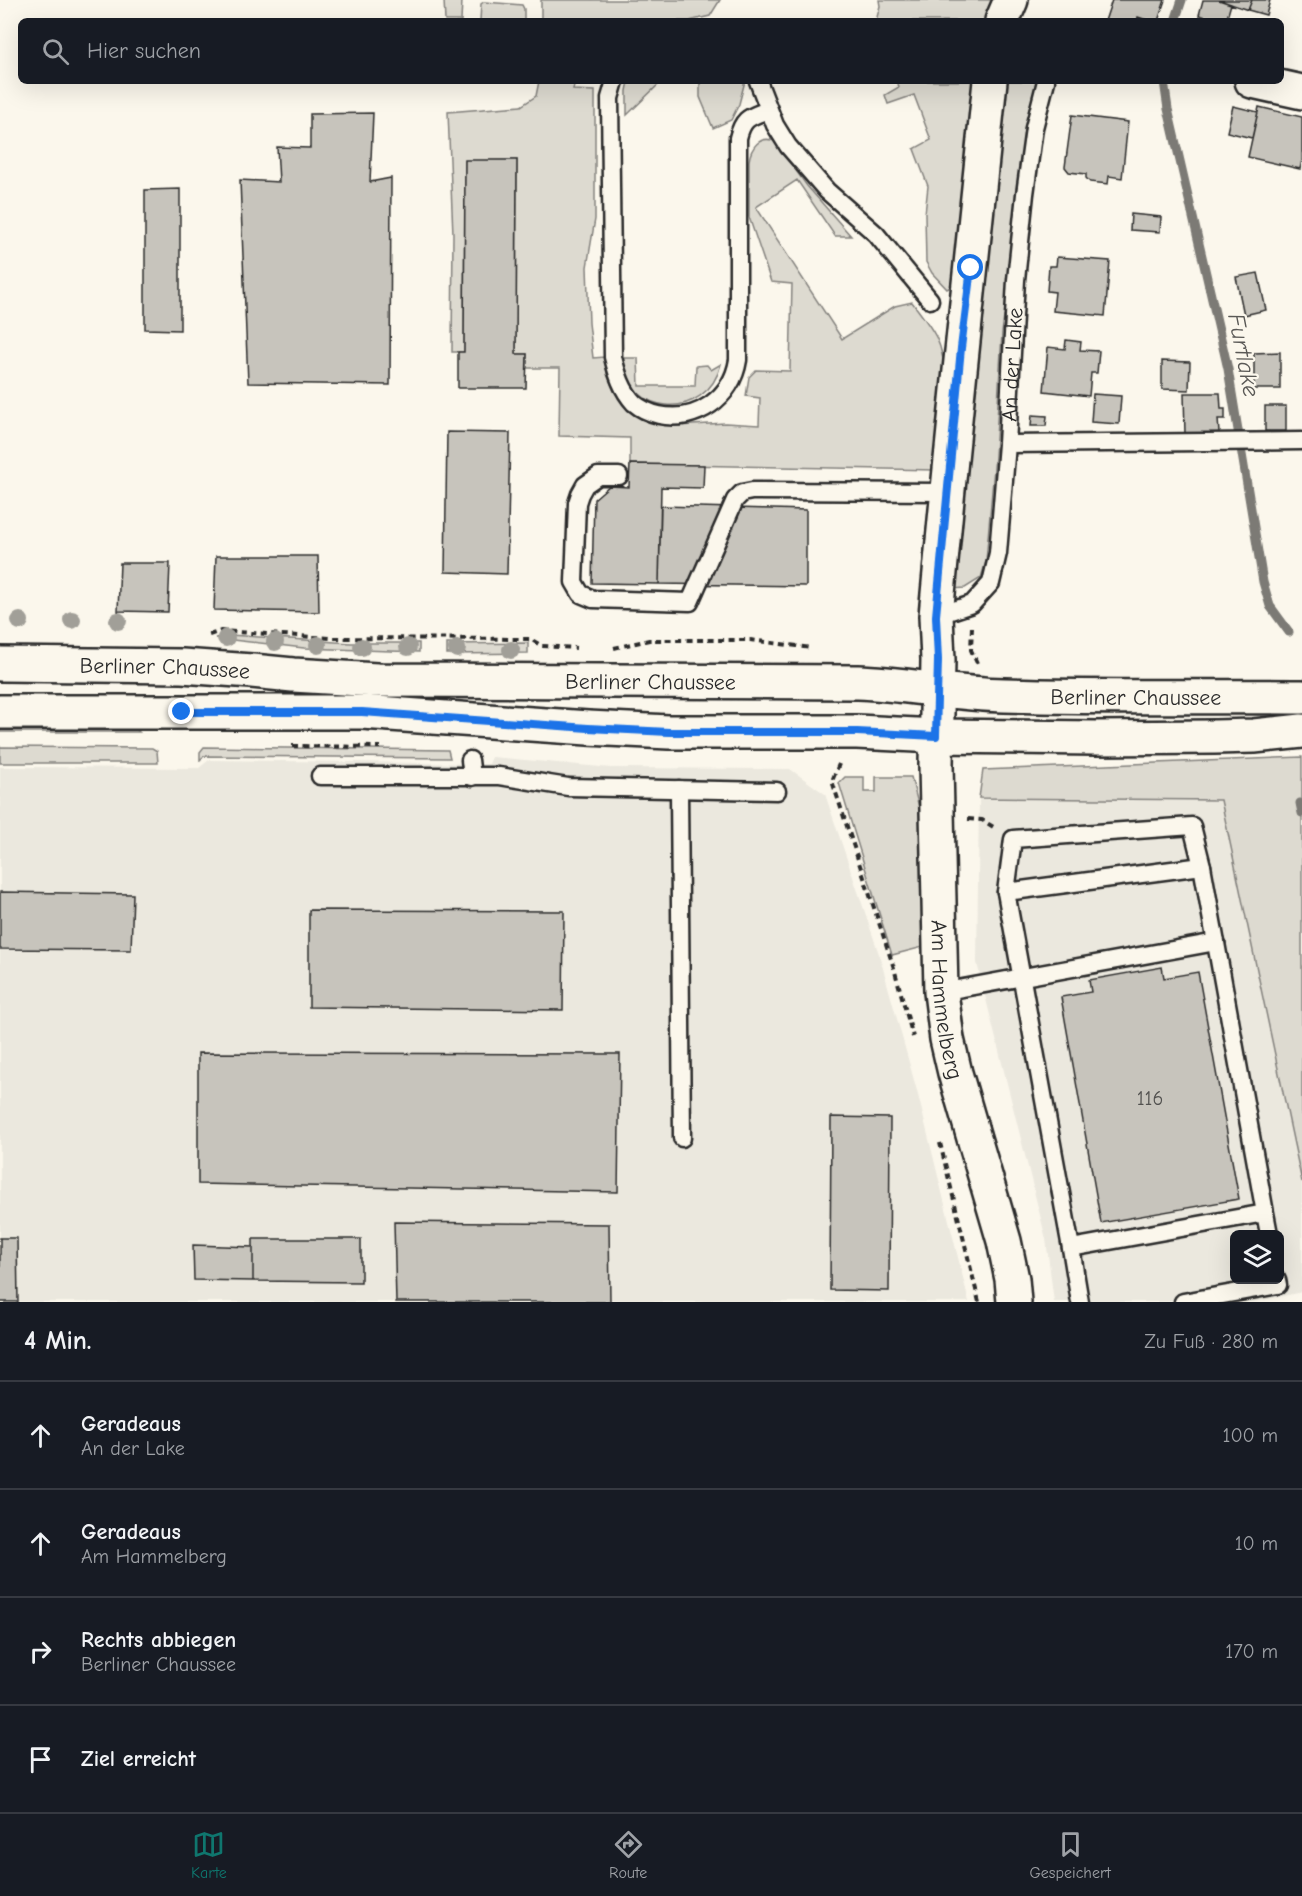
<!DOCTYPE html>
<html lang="de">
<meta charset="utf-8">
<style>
body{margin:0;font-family:"Comic Neue",sans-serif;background:#20242c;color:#f1f3f6}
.controls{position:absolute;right:18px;bottom:18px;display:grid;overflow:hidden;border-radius:9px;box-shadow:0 6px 24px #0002}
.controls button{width:54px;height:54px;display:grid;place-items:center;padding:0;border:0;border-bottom:2px solid #363941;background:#171b24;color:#f1f3f6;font:30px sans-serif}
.stop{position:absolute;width:18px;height:18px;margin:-14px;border:4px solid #1a73e8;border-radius:50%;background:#fff}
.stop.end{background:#1a73e8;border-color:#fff;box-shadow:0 2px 6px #0008}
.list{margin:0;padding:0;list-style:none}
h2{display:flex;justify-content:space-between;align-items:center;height:78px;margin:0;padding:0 24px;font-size:26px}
h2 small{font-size:20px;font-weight:400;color:#9ea1a6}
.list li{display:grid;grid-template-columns:39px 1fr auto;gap:18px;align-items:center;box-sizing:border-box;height:108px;padding:0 24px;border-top:2px solid #363941}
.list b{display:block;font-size:22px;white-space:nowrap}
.list p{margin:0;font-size:20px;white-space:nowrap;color:#9ea1a6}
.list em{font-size:20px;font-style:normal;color:#9ea1a6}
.icon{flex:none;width:33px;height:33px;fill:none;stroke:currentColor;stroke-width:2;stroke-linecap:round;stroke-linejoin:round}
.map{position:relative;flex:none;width:1302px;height:1302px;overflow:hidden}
.search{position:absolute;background:#171b24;box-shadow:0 6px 24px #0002;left:18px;right:18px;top:18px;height:66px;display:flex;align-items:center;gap:15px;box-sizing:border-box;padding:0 21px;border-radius:9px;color:#9ea1a6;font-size:22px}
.sheet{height:510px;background:#171b24}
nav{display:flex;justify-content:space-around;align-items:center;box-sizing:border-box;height:84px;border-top:2px solid #363941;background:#171b24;font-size:16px;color:#9ea1a6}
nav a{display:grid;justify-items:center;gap:3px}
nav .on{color:#0f766e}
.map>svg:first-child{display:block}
.built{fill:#ebe8de;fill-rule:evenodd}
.green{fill:#dddad0;stroke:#84827e;stroke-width:1.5}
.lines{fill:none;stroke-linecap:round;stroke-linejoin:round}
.stream{stroke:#7b7a75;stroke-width:9}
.building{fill:#c7c4bc;stroke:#2b2b2b;stroke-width:1.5}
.lane-casing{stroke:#2b2b2b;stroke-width:21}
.street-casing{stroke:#2b2b2b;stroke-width:38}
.primary-casing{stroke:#2b2b2b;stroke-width:38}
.path{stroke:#2b2b2b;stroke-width:4;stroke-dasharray:6 4.5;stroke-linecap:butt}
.lane{stroke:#fbf7ec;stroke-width:16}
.street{stroke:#fbf7ec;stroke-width:33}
.primary{stroke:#fbf7ec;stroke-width:33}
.tree{fill:#a19f98}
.route{stroke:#1a73e8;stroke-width:8}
.labels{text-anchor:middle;stroke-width:4.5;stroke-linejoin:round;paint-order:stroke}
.number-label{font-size:20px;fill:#52514f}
.street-label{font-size:22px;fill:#2b2b2b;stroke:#fbf7ec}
.water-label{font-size:24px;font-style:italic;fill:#5a5956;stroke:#fbf7ec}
</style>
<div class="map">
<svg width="1302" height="1302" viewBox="0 0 1302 1302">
<rect width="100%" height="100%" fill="#fbf7ec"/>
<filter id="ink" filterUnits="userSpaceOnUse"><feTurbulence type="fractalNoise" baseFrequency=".0167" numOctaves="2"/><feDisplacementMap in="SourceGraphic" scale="12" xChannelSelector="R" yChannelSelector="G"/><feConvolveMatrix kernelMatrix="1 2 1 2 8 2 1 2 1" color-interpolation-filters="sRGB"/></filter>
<g filter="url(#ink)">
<path class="built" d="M492,757L611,768L790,769L825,794L879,954L917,1091L969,1302H0V767L199,768L209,760L489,764Z
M979,798L1221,800L1302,1182V1292L1254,1302H1054L1046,1239L977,963ZM1234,1234H1280V1280H1234Z"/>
<path class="green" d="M444,0H462L461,21H445Z
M541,0H720L710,16L689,21H541Z
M879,0H998L989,21H876L880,6Z
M484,2L522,5L524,9V21H480L481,4Z
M539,81H575L573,90L595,91V219L587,267L589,323L593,358L605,357L607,374L614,391L621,399L630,408L664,423L677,426L725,423L759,425L760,398L746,396L749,377L756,370L790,371L792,284L771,282L749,217V161C751,147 760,135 775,141L807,186L851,236H835L797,180L756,207L842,339L895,306L912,302C920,313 930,325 936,337C954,373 940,430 936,470L630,464V438L559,436L560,368H527V354H516L517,160L465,161L464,352H452L453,234L448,112L521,106L536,96Z
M629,81H662L627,115V91Z
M700,81H745L739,104L731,120L713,128L700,97Z
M897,81H978L957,283L947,289L932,273L926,262L925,214L928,186L914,149L931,140L914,95L888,104L885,95L899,87Z
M1002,81H1036L1024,153L1002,333L995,456L986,561L981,578L965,588L952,589Z
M623,358H638L639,386H695L696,366L707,365L711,370L721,364C707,422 626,418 623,358Z
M229,635L351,643H419V652L304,648L215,638Z
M528,643V653L447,654V644Z
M0,726H131L139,732H0Z
M0,747L152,748L157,751L158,763H0Z
M204,747L448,750L450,758L204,756L200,760V752Z
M1302,757V1182L1221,800L979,798L983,770Z
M845,777H864V792H876V777H911L921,815L927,946L892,955L839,783Z"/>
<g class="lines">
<path class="stream" d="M1175,21L1182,0
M1164,81L1168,109L1228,369L1263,582L1270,606L1289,632
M1300,803L1302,813"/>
</g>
<path class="building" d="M1112,0H1165L1158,21H1150L1138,17L1137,21H1105Z
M1203,0H1219L1231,4L1226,21H1220L1199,15Z
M1219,0H1252L1248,10Z
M1252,0H1270L1266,15L1248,10Z
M1233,106L1258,112L1252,138L1227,132Z
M1259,107L1302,117V160L1300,169L1248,157Z
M373,113L370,182L391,178L390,385L248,383L240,180L279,182L277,147L310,148V114Z
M1072,115L1128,122L1122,178L1109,176L1108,184L1090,182L1086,178V174L1069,172L1065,167Z
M465,160H517L516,354H527L526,388H458V352H464Z
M180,189V330L145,329V190Z
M1131,214L1161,217L1160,232L1130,230Z
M1057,257L1110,261L1105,316L1053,311L1055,292L1047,291L1049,266H1056Z
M1258,273L1266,310L1244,315L1236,277Z
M1066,340L1081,342L1080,350L1099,351L1097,373H1091L1089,396L1044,391L1048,347L1065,349Z
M1280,352V389H1254V353Z
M1162,361L1190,362L1189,390L1162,389Z
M1184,393H1220L1221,409H1225V419H1218L1219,433L1185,434Z
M1093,394L1121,396L1119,424L1091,422Z
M1265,406H1286V431H1265Z
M1032,415L1047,416L1046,426H1031Z
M447,432L510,433L507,574L445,572Z
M630,464L704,465L703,488L661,487L659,584L592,583L594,499L609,486L629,487Z
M661,506L806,510V586L659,584Z
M216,556H318L319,612L214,610Z
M120,563H170L168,612L118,611Z
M0,892L133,894L131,950L0,949Z
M309,910L564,911L563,1010L309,1007Z
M1162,967L1164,978L1198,972L1239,1199L1101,1223L1061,997L1091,992L1089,980Z
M198,1053L620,1054L618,1192L198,1184Z
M831,1117L890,1118L889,1291L830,1290Z
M394,1222L609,1224L610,1302H396Z
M0,1238H17L18,1302H0Z
M253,1239H361V1282L253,1281Z
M193,1245L253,1247V1281L194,1280Z"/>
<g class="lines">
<defs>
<g id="lane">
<path d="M615,81L610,98L613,357C617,374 622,390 634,403C641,409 650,413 659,415C696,423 732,398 738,360V138C743,117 750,117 768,110"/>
<path d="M758,81L775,125L788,146L827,191L876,234L930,300"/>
<path d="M1007,444L1302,441"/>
<path d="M619,476H598L585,485L580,494L577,503L574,582L581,594L593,599L690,602L735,500L742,493L752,491L947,492"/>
<path id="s1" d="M936,616L972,604L991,583L998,553L1007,444L1016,280L1025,194L1034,128L1046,81"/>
<path d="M470,760L472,777"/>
<path d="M320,776H499L568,787L777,791"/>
<path d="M679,789L682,1138"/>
<path d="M1006,892L1202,866"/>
<path d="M941,992L1216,942"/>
<path d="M1265,1213L1071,1248L1006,892L1013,839L1192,826L1202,866L1265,1213L1269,1234"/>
<path d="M1071,1248L1080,1302"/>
<path d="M1183,1302L1278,1285L1277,1280"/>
</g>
<g id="street">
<path d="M1002,21L1011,0"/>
<path id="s2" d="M990,81C972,259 952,437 936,616L938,660L936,765L941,992L947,1039L955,1073L1004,1241L1012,1279L1014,1302"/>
<path d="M1252,81L1302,92"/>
</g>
<g id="primary">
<path id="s3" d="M0,664L182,666L252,671L293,675L377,680L858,682C907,684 955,694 1004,695C1103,698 1203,696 1302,697"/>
<path d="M0,712H362L588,728L669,732H857L936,736L1096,738L1215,737L1254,736L1302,731"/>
</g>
</defs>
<use href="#lane" class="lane-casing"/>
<use href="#street" class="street-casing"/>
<use href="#primary" class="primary-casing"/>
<path class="path" d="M972,627L971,650L977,663
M209,635L221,631L330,638L530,639L542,646L576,648
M614,648L649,640H750L812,648
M292,746L380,747
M839,764L832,781L894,968L913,1037
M968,819L982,820L995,828
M940,1143L979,1302"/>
<use href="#lane" class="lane"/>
<use href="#street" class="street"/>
<use href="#primary" class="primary"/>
</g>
<g class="tree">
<circle cx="72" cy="620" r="9"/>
<circle cx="20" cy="621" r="9"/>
<circle cx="118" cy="621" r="9"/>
<circle cx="226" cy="638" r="9"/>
<circle cx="275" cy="642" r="9"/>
<circle cx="318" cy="645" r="9"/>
<circle cx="362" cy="647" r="9"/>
<circle cx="408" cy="647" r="9"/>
<circle cx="457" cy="649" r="9"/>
<circle cx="511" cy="650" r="9"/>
</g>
</g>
<g class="lines" filter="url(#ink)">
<path class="route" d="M182,712H362L588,728L669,732H857L936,736L938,660L936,616L961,348L971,268"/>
</g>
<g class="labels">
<g class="number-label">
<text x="1150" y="1105">116</text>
</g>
<g class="street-label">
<text dy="8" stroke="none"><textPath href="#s1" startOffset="286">An der Lake</textPath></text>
<text dy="8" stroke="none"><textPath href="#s3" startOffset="165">Berliner Chaussee</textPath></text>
<text dy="8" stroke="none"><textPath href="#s3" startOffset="651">Berliner Chaussee</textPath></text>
<text dy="8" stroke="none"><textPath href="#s3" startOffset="1137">Berliner Chaussee</textPath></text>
<text dy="8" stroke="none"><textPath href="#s2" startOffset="922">Am Hammelberg</textPath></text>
</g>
<g class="water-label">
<text transform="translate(1244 355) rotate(79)" y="8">Furtlake</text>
</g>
</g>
</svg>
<div class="controls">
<button><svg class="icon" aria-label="layers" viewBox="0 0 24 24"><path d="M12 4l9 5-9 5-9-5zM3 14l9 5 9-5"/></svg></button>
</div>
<div class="stop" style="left:971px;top:268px"></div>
<div class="stop end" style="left:182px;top:712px"></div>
<div class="search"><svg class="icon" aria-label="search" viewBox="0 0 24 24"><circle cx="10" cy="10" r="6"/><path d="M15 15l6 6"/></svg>Hier suchen</div>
</div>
<section class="sheet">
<h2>4 Min.<small>Zu Fuß · 280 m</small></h2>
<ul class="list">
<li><svg class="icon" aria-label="ahead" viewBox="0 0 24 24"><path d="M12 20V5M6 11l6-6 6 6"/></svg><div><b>Geradeaus</b><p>An der Lake</p></div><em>100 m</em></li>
<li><svg class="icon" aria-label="ahead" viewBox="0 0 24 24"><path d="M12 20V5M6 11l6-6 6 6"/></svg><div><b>Geradeaus</b><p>Am Hammelberg</p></div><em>10 m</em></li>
<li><svg class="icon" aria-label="right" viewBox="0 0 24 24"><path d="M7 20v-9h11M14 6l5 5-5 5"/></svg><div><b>Rechts abbiegen</b><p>Berliner Chaussee</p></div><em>170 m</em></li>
<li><svg class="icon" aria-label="arrive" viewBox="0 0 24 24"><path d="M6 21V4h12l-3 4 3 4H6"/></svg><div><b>Ziel erreicht</b></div></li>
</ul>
</section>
<nav>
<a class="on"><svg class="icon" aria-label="map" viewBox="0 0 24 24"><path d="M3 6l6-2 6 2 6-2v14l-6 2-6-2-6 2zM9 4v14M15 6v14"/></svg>Karte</a>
<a><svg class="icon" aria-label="directions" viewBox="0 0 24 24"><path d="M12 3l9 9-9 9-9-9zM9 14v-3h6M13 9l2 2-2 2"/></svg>Route</a>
<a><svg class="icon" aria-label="saved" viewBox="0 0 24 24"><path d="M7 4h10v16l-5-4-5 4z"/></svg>Gespeichert</a>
</nav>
